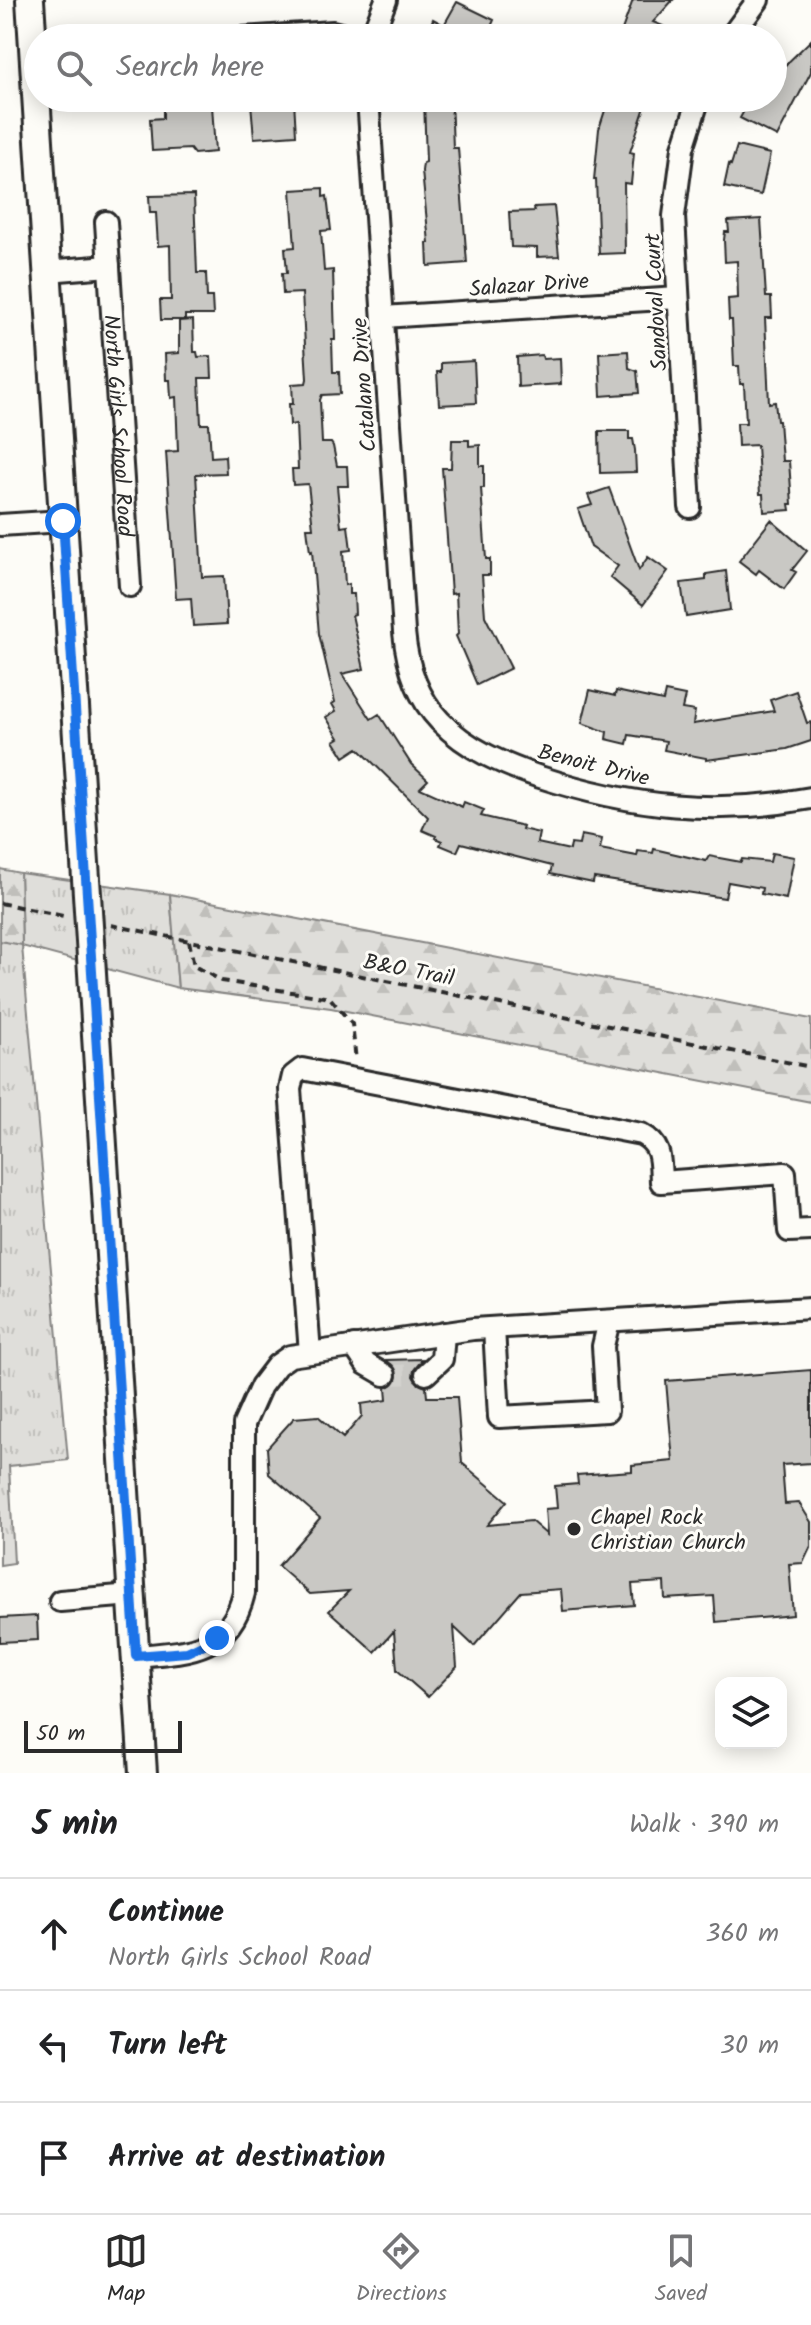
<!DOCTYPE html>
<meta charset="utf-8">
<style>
body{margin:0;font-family:Kalam,sans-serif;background:#f6f6f6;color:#202124}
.controls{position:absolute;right:24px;bottom:24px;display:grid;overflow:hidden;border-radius:16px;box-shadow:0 4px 20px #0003}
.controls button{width:72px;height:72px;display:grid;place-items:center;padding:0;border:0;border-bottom:2px solid #e0e0e0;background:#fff;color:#202124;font:40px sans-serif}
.scale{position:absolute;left:24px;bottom:20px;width:158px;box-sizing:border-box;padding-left:8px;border:4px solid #2b2b2b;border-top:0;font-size:22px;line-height:28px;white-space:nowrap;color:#2b2b2b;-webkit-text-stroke:6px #fdfcf7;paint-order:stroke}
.stop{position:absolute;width:24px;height:24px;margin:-18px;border:6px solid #1a73e8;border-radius:50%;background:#fff}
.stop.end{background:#1a73e8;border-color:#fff;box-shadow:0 2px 8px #0008}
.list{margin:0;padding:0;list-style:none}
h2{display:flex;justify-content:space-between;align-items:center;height:104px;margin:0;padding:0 32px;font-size:34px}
h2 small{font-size:26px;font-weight:400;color:#757577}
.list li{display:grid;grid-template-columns:52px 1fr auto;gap:24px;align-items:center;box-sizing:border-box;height:112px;padding:0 32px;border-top:2px solid #e0e0e0}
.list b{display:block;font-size:30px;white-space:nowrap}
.list p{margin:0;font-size:26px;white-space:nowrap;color:#757577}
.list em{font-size:26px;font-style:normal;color:#757577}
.icon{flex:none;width:44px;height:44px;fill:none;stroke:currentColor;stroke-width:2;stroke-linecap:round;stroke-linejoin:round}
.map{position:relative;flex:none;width:811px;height:1773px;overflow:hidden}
.search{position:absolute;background:#fff;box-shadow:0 4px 20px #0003;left:24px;right:24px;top:24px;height:88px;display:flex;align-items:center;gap:20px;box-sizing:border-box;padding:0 28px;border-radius:44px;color:#757577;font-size:30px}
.sheet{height:440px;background:#fff}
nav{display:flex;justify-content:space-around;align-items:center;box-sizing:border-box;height:112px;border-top:2px solid #e0e0e0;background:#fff;font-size:22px;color:#757577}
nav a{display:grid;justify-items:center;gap:4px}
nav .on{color:#2b2b2b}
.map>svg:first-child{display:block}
.grass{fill:url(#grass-tufts);stroke:#858482;stroke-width:2}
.forest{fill:url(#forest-firs);stroke:#858482;stroke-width:2}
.building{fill:#c9c8c4;stroke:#2b2b2b;stroke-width:2}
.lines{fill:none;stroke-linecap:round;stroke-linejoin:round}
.minor-tunnel{stroke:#d3d2ce;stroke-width:20;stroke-dasharray:20 10;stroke-linecap:butt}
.minor-casing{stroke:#2b2b2b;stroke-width:26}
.major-casing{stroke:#2b2b2b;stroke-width:32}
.path{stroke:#2b2b2b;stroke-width:4;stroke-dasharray:8 6;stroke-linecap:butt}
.minor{stroke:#fdfcf7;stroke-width:20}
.major{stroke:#fdfcf7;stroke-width:26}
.route{stroke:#1a73e8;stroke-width:10}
.poi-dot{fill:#2b2b2b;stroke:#fdfcf7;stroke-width:3}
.labels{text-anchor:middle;stroke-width:6;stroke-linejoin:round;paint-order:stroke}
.street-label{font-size:22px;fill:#2b2b2b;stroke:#fdfcf7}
.poi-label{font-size:22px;fill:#2b2b2b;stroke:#fdfcf7;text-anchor:start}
</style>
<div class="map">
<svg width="811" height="1773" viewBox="0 0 811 1773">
<defs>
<pattern id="grass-tufts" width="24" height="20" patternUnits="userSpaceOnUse" patternTransform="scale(2)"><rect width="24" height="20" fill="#dfdeda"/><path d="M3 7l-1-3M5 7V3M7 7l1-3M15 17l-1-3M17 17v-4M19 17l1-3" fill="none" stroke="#c0bfbb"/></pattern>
<pattern id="forest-firs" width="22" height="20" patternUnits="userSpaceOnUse" patternTransform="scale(2)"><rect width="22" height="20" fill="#dfdeda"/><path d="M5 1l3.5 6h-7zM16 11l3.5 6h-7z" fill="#c0bfbb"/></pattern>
</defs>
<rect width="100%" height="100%" fill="#fdfcf7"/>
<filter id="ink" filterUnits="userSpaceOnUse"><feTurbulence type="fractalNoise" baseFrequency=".0125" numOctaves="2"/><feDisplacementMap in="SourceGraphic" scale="16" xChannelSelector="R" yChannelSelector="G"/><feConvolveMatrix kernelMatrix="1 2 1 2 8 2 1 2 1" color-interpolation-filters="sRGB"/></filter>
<g filter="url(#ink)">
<path class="grass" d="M20,873L170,894L178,988L22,946L68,1460L9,1466L14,1563L0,1565V941L22,944Z"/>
<path class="forest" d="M0,869L20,873L22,945L0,941Z
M170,894L811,1019V1102L331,1008L178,988Z"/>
<path class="building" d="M633,0H673L653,22L663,26L657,38H619Z
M457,2L494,20L486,38H425L433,19L444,25Z
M811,40V72L777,137L740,118L751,98H773V77Z
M424,98H451L453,148H458L467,263L428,266L427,243H429L422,171L423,163L426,162Z
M609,98H648L630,152L634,153L631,184L624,183L625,253L599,254L596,180H594L599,129Z
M294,100L296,135L254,138L251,103Z
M212,105L215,152L194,154L190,149L152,151L150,119L163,118V109Z
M737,146L770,154L761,195L724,187L729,164L731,165Z
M323,188V197L327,196L331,230L321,231L324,271L333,270L335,340H332L333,372H339L340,394L322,395L320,400L322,443H331L333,446L337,466H347L348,486H337L341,527L348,526L351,550L343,551L345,585L349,584V594H354L355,614L352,615L364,669L342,674L371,719L379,714L411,764L428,780L420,788L462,807L464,802L484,810L481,816L523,826L522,829L539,833L537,843L570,850L571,844L579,845L581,835L602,839L600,849L637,856L638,851L653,853L654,849L706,861L709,856L741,862L742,859L770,862L772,853L794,857L786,899L761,894L762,888L728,882L725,898L594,878L593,883L550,874L552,866L461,843L457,852L440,845L442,841L435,838L436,836L422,830L428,817L358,748L344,757L334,741L339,738L326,717L336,711L332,704L335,702L319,634L312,551L310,552L307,528H313L308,484L293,485L292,469H298L296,424L290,425L289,404H293L292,384L306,383L307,379L302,293L283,294L282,273H287L285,248L295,247L291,190Z
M194,195L197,273H206L207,297H212L213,315H185V320H161L160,300H171L170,245L158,246L156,213H150L149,196Z
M554,206L559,256L537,257V248L511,247L509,212L535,211L534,207Z
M761,219L766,297H771L772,318H765L769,403L775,402L777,421H779L782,461H789L792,504H789L790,510L764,512L763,494H760L757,445L738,446L737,423H746L744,384H740L739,366H734L732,320H729L728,299L738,298L737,261L725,262L724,240L725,232H729L728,221Z
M193,320L194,352H197L198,357L211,356L212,378H199L201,424H209L211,457L225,456L226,473L196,474L202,577L224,576L227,624L193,626L191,598L176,599L166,452L178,451L176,397L171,398L170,380H166L165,354L179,353V321Z
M628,351L629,368L637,371L639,393L601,396L599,353Z
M542,355L543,359L560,358L561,384L518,387L517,357Z
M474,361L476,403L439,405L437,372H441V363Z
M599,431H629V439H633L635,450L636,472L600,473Z
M452,440H469V446L480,445V466H484V488H481L486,559H490V575H482L485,616L511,668L477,685L456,636L458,634L456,593L451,594L442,468H451Z
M609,488L639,570L648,557L668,571L643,605L610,577L618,566L591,547L578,509L592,505L588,495Z
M771,520L807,551L792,570L796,572L784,589L759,570L756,574L739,561Z
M726,571L730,610L686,617L681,583L706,580V574Z
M590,690L615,696L616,691L663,701L665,692L685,696L682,709L695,711L693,724L774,711L770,700L796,691L807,723L811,722V741L787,749L706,760V758L664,750L666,741L629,735L627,744L606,739L607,732L582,723Z
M423,1359L414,1370L413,1376L417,1383L426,1387L427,1397H457L462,1463L507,1501L487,1525L531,1521L547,1535L545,1509L557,1508L555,1486L578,1484L577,1475L632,1471V1465L673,1461L666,1381L811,1370V1463L782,1465L785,1504L799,1503L811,1522V1546L803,1563L789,1564L793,1615L716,1622L714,1596L665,1599L664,1582L632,1584L634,1605L563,1611L561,1589L521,1592L474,1646L454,1627L457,1667L428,1697L397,1670L394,1631L375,1652L329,1611L349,1591L310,1594L278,1566L320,1518L269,1474L267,1448L294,1418L318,1416L343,1438L362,1416L361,1404L387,1400L386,1388L396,1382L398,1374L396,1368L386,1360Z
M37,1616L38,1640L0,1642V1618Z"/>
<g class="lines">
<path class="minor-tunnel" d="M385,1375L426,1374"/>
<defs>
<g id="minor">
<path d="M241,38L333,32L356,38"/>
<path d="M371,38L386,0"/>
<path d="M730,38L758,0"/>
<path d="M368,98L404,632C407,665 417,697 440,721C468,750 503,764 540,777C632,807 716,816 811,798"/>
<path id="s1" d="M106,222L130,586"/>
<path d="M47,271L109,266"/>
<path d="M383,317L678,298"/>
<path d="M690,507L674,216L683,148L699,98"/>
<path d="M0,525L63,521"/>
<path d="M494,1328L499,1417L607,1411L603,1346L609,1321"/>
<path d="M354,1346L366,1364L385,1375"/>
<path d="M310,1353L290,1089L293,1076L302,1069L641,1134C662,1145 660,1160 661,1182L785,1173L789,1231L811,1230"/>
<path d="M426,1374L442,1359L444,1333"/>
<path d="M60,1601L132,1595"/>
<path d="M136,1656C186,1652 230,1652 244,1593V1424L261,1386L277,1365L290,1356L473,1329L811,1308"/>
</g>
<path id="major" d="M30,0L143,1773"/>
</defs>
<use href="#minor" class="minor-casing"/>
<use href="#major" class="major-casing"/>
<path class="path" d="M0,903L68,917
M111,925L811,1067
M189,941L194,966L222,981L330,998L352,1024L356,1061"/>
<use href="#minor" class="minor"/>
<use href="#major" class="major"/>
</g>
</g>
<g class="lines" filter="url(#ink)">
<path class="route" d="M63,521L136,1656L187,1652L217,1638"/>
</g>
<circle class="poi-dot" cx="574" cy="1529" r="8"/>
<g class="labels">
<g class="street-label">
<text transform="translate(529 284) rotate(-4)" y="8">Salazar Drive</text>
<text transform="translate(655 302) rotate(-93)" y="8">Sandoval Court</text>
<text transform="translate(363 385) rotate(-94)" y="8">Catalano Drive</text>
<text dy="8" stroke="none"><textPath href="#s1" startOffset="204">North Girls School Road</textPath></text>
<text transform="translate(594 764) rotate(14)" y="8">Benoit Drive</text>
<text transform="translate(409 969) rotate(11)" y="8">B&amp;O Trail</text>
</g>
<g class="poi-label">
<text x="590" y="1524">Chapel Rock<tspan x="590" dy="25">Christian Church</tspan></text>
</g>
</g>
</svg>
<div class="controls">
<button><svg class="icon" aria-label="layers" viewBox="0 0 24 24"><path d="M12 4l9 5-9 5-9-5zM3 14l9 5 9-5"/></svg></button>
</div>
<div class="scale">50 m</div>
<div class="stop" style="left:63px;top:521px"></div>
<div class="stop end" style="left:217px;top:1638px"></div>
<div class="search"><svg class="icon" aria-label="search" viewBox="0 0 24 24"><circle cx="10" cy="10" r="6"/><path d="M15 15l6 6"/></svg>Search here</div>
</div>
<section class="sheet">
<h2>5 min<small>Walk · 390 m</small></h2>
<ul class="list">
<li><svg class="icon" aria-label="ahead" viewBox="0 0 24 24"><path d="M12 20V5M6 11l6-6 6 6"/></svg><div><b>Continue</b><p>North Girls School Road</p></div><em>360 m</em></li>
<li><svg class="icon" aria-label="left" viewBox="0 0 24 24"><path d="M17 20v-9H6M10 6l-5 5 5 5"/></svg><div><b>Turn left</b></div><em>30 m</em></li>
<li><svg class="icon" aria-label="arrive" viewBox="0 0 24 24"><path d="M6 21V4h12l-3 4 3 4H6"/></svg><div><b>Arrive at destination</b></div></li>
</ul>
</section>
<nav>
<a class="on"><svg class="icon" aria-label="map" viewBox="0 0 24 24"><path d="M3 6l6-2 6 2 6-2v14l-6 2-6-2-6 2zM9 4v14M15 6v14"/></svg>Map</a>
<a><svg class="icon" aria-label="directions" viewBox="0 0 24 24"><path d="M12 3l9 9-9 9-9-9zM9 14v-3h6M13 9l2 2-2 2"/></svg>Directions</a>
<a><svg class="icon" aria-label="saved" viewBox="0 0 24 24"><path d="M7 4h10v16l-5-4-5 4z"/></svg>Saved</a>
</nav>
